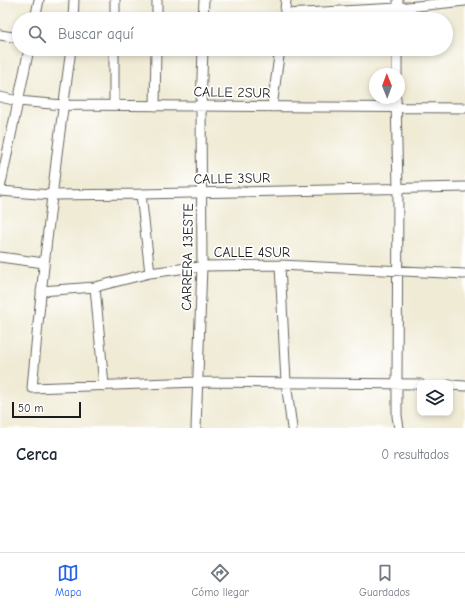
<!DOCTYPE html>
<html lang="es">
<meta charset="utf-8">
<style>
body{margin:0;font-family:"Comic Neue",sans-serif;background:#f6f6f7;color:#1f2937}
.controls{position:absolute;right:12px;bottom:12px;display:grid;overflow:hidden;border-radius:8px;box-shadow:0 2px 6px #0003}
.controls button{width:36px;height:36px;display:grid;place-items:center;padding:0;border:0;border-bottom:1px solid #e0e1e3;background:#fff;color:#1f2937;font:20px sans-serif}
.compass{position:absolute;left:369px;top:68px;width:36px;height:36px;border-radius:50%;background:#fff;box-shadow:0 2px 6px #0003;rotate:359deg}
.scale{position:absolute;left:12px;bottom:10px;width:69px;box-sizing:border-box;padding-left:4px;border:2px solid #1c1c1c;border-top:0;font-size:11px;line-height:14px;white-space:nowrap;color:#1c1c1c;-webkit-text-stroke:3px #fff;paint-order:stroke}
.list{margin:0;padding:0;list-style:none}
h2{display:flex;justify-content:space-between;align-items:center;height:52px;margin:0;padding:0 16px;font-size:17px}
h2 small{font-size:13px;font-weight:400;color:#747a83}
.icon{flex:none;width:22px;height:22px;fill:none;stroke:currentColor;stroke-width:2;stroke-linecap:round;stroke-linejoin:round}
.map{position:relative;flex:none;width:465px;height:428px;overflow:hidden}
.search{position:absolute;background:#fff;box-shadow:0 2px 6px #0003;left:12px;right:12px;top:12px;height:44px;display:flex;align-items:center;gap:10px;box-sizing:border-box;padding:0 14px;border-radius:22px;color:#747a83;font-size:15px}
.sheet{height:124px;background:#fff}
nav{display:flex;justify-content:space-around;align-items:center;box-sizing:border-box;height:56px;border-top:1px solid #e0e1e3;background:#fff;font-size:11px;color:#747a83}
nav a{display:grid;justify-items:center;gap:2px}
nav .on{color:#2563eb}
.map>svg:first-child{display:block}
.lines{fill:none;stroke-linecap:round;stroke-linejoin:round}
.minor-casing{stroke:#66645d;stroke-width:11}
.minor{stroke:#fff;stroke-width:9}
.labels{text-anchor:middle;stroke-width:3.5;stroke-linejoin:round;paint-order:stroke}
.street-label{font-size:14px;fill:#1c1c1c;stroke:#fff}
</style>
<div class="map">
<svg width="465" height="428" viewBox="0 0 465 428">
<rect width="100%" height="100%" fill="#fff"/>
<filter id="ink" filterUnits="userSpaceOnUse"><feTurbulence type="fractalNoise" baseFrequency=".025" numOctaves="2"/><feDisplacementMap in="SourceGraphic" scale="8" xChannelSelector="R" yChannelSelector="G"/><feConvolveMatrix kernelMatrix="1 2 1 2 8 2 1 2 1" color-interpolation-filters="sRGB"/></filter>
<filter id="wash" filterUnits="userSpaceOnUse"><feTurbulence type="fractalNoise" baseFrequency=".012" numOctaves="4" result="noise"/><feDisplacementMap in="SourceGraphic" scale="16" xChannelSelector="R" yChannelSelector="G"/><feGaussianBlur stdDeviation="0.9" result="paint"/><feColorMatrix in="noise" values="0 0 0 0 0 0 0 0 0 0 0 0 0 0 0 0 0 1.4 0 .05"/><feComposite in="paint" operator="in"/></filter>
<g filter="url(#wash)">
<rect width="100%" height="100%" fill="#f0ebd5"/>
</g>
<g filter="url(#ink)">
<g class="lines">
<defs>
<path id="minor" d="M285,14L398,8L465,1
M35,19L39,0
M73,19L74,0
M115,19V0
M157,19V0
M203,19L204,0
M284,19L286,0
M398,19V0
M0,35L19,38
M71,49C55,162 42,275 32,388L198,382L420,384
M397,74V49
M0,97L18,101L63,105L465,108
M396,98L398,190L397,383V416L399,428
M114,105V49
M155,106L156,49
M272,107L280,49
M0,188L29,49
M0,191L51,195L141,194L465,187
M141,194L150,273
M0,257L44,263
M280,265L286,382L292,428
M95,287L104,386
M41,291L95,287L150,273L202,266L280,265L465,274
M450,385L465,386
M196,428L202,266L201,106L203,49"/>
</defs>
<use href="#minor" class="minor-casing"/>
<use href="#minor" class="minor"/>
</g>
</g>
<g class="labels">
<g class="street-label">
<text transform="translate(232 92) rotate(1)" y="5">CALLE 2SUR</text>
<text transform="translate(232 178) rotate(-1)" y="5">CALLE 3SUR</text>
<text x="252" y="257">CALLE 4SUR</text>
<text transform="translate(187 257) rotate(-89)" y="5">CARRERA 13ESTE</text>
</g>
</g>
</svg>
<div class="controls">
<button><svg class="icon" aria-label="layers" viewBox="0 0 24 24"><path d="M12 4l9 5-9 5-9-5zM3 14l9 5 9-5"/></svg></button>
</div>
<svg class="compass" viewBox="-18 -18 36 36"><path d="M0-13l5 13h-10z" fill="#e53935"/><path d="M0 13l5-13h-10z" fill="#747a83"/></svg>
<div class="scale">50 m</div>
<div class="search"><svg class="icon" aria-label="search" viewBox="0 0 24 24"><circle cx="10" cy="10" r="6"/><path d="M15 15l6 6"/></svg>Buscar aquí</div>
</div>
<section class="sheet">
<h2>Cerca<small>0 resultados</small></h2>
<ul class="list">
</ul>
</section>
<nav>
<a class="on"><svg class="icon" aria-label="map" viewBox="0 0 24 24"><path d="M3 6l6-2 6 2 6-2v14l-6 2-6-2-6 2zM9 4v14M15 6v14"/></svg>Mapa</a>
<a><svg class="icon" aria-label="directions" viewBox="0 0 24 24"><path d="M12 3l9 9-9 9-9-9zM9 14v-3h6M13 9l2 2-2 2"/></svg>Cómo llegar</a>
<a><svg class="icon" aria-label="saved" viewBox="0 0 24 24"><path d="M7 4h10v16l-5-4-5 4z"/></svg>Guardados</a>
</nav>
